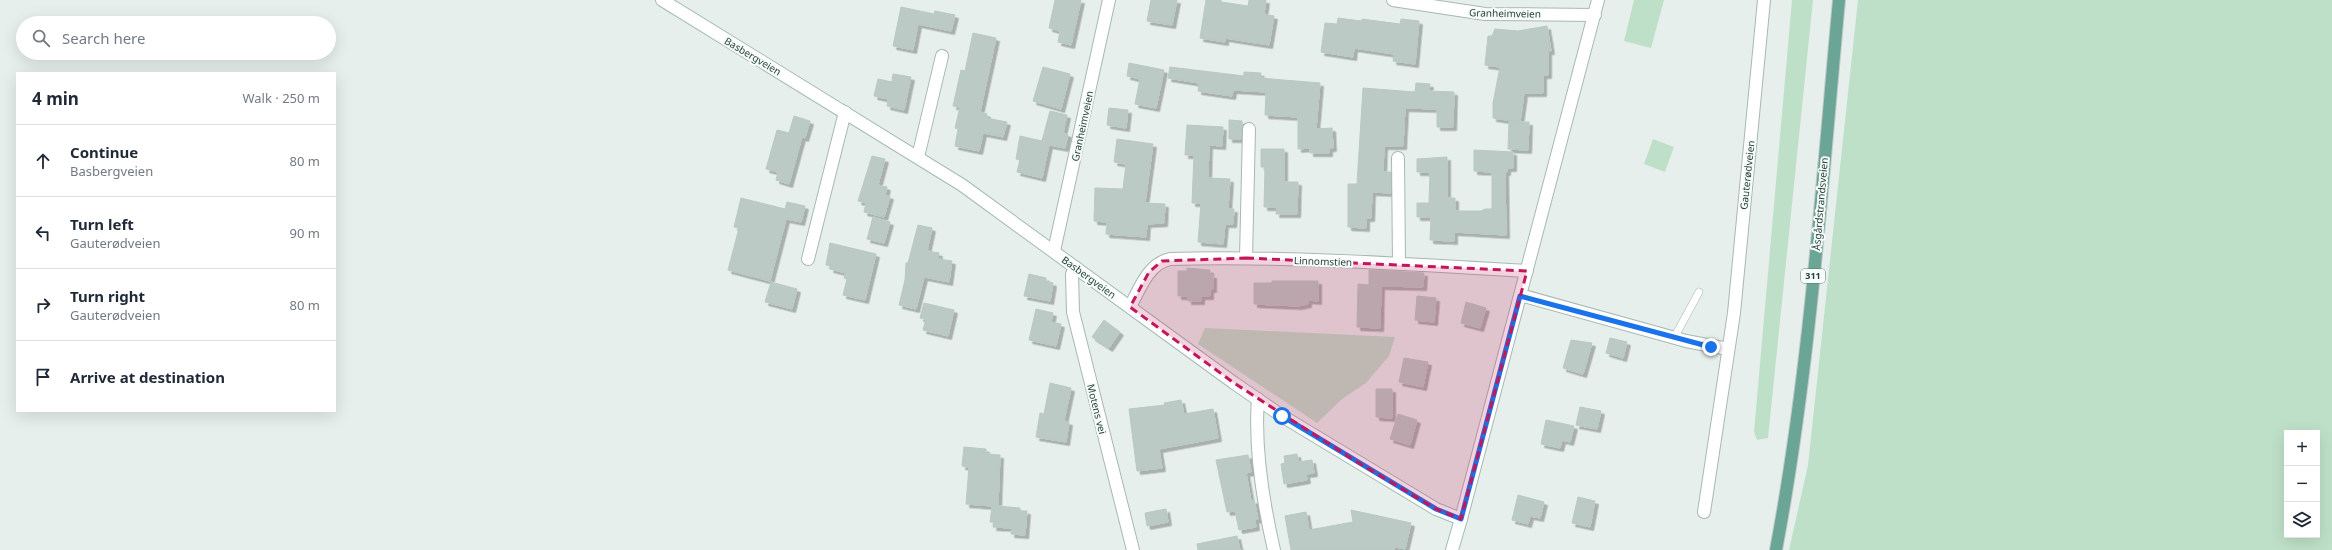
<!DOCTYPE html>
<meta charset="utf-8">
<style>
body{margin:0;font-family:"Noto Sans",sans-serif;background:#f6f6f7;color:#1f2937}
.controls{position:absolute;right:12px;bottom:12px;display:grid;overflow:hidden;border-radius:0px;box-shadow:0 4px 16px #0002}
.controls button{width:36px;height:36px;display:grid;place-items:center;padding:0;border:0;border-bottom:1px solid #e0e1e3;background:#fff;color:#1f2937;font:20px sans-serif}
.stop{position:absolute;width:12px;height:12px;margin:-9px;border:3px solid #1a73e8;border-radius:50%;background:#fff}
.stop.end{background:#1a73e8;border-color:#fff;box-shadow:0 1px 4px #0008}
.list{margin:0;padding:0;list-style:none}
h2{display:flex;justify-content:space-between;align-items:center;height:52px;margin:0;padding:0 16px;font-size:17px}
h2 small{font-size:13px;font-weight:400;color:#747a83}
.list li{display:grid;grid-template-columns:26px 1fr auto;gap:12px;align-items:center;box-sizing:border-box;height:72px;padding:0 16px;border-top:1px solid #e0e1e3}
.list b{display:block;font-size:15px;white-space:nowrap}
.list p{margin:0;font-size:13px;white-space:nowrap;color:#747a83}
.list em{font-size:13px;font-style:normal;color:#747a83}
.icon{flex:none;width:22px;height:22px;fill:none;stroke:currentColor;stroke-width:2;stroke-linecap:round;stroke-linejoin:round}
.map{position:relative;flex:none;width:2332px;height:550px;overflow:hidden}
.search{position:absolute;background:#fff;box-shadow:0 4px 16px #0002;left:16px;top:16px;width:320px;height:44px;display:flex;align-items:center;gap:10px;box-sizing:border-box;padding:0 14px;border-radius:22px;color:#747a83;font-size:15px}
.panel{position:absolute;background:#fff;box-shadow:0 4px 16px #0002;left:16px;top:72px;width:320px;height:340px;border-radius:0px}
.map>svg:first-child{display:block}
.green{fill:#bfe0c8;fill-rule:evenodd}
.building{fill:#bbcac4;stroke:#b8c9c2;filter:url(#shadow)}
.lines{fill:none;stroke-linecap:round;stroke-linejoin:round}
.lane-casing{stroke:#a8b8b2;stroke-width:8}
.street-casing{stroke:#a8b8b2;stroke-width:14}
.secondary-casing{stroke:#a4bbb3;stroke-width:14}
.primary-casing{stroke:#c2cac8;stroke-width:14}
.lane{stroke:#fff;stroke-width:7}
.street{stroke:#fff;stroke-width:12}
.secondary{stroke:#fff;stroke-width:12}
.primary{stroke:#6aa596;stroke-width:12}
.route{stroke:#1a73e8;stroke-width:5}
.marked{fill:#c2185b;fill-opacity:0.2;stroke:#c2185b;stroke-width:3;stroke-dasharray:8 5;stroke-linejoin:round}
.labels{text-anchor:middle;stroke-width:4;stroke-linejoin:round;paint-order:stroke}
.shield{fill:#f7fbf9;stroke:#637a73;stroke-width:1}
.shield-label{font-size:9px;font-weight:bold;fill:#24423a}
.street-label{font-size:10px;fill:#24423a;stroke:#f7fbf9}
</style>
<div class="map">
<svg width="2332" height="550" viewBox="0 0 2332 550">
<defs>
<filter id="shadow"><feDropShadow dx="3.5" dy="3.5" stdDeviation="0" flood-color="#0004"/></filter>
</defs>
<rect width="100%" height="100%" fill="#e6efeb"/>
<path class="green" d="M1634,0H1664L1651,48L1624,41Z
M1792,0H1813L1768,438L1757,440L1754,432Z
M1858,0H2332V550H1789L1808,465ZM2287,433H2317V535H2287Z
M1653,139L1674,147L1665,172L1644,164Z
M1205,328L1395,337L1389,356L1366,383L1342,399L1317,423L1198,344Z"/>
<path class="building" d="M1055,0H1081L1071,45L1058,42L1060,31L1049,28Z
M1151,0H1177L1172,25L1147,21Z
M1206,0H1221V2L1248,6L1249,0H1266L1264,14L1274,16L1269,45L1225,38V42L1200,38Z
M901,7L934,14L935,11L955,15L951,31L918,24L913,50L893,46Z
M1338,18L1361,21L1362,19L1400,24L1401,19L1419,21L1415,64L1393,61L1394,54L1354,48L1353,57L1321,52L1325,23L1337,24Z
M1547,26L1551,51H1548V75H1543V93H1524L1520,122L1493,118V103L1500,67L1485,65L1488,36H1492L1495,29L1518,31Z
M973,33L996,38L980,112L987,114L986,118L1007,122L1003,137L983,133L979,151L955,146L958,129L955,128L960,107L953,106L961,70L965,71Z
M1129,63L1164,70L1156,108L1135,104L1140,79L1127,76Z
M1043,67L1070,74L1061,109L1033,101Z
M1170,67L1244,76V72L1261,73L1260,78L1320,83L1316,129L1332,128L1333,148H1329V153H1310V148L1298,149V117L1265,115L1266,92L1233,90L1232,96L1198,91L1199,83L1168,78Z
M893,74L911,77L904,110L887,106L888,99L874,96L878,79L892,82Z
M1416,83L1430,84L1429,91L1454,92L1453,127H1437V109L1405,108L1403,146H1384L1383,172H1391V193L1372,192L1371,218H1366V228L1348,227V184H1357L1363,88L1415,92Z
M1109,108L1128,110L1126,128L1107,125Z
M1050,111L1067,115L1063,133L1068,134L1065,148L1049,145L1042,178L1017,172L1020,160L1016,159L1020,136L1042,141Z
M794,116L810,121L805,138L802,137L789,184L776,180L778,172L766,169L777,130L789,133Z
M1229,120L1242,121L1241,139H1229Z
M1509,122H1529L1528,150L1508,149Z
M1187,125L1223,127L1222,146L1209,145L1208,178L1230,179L1228,209H1234L1233,224H1225L1223,244L1198,242L1201,203H1192L1194,155H1185Z
M1117,139L1153,144L1145,203L1165,204L1164,223L1147,224L1146,237L1106,234L1107,222L1094,221L1095,188L1123,189L1126,164L1114,162Z
M1261,149H1284V182H1298L1297,214H1276L1277,207H1264L1265,167H1261Z
M1474,150L1513,152V168H1507V172H1505L1506,235L1454,232V241L1430,240L1431,217H1417V203H1429L1430,172H1417V159L1447,157V198H1455V211H1481L1485,209H1492V172L1474,171Z
M872,156L885,159L878,185L887,187L885,195L890,196L884,217L864,212L866,203L858,201Z
M741,198L785,209L787,202L805,206L801,222L786,219L770,281L728,270L739,228L734,227Z
M873,217L890,222L884,243L867,239Z
M918,225L932,228L927,251L939,253L938,259L952,261L949,282L924,277L916,309L899,305L905,280L906,263H908Z
M830,243L876,254L865,300L843,295L847,279L844,278L846,273L830,269L831,266L826,265Z
M1187,268L1210,270V275H1213V289H1210V296H1201V301H1188V296H1178V271H1187Z
M1369,270L1424,273L1423,287L1381,286L1380,328L1357,327L1358,284L1369,285Z
M1029,274L1046,278V281L1053,283L1050,301L1024,296Z
M1272,281H1318V301L1308,300V304L1298,306L1254,304V283H1272Z
M771,282L797,289L792,309L765,302Z
M1417,296L1436,298L1434,322L1415,320Z
M1466,302L1486,308L1480,328L1461,323Z
M924,303L954,310L948,336L923,330L926,319L920,318Z
M1036,309L1053,313L1051,322L1061,324L1056,346L1029,340Z
M1104,320L1120,332L1109,348L1092,337Z
M1610,338L1627,342L1623,358L1606,353Z
M1571,340L1592,343L1583,374L1563,368Z
M1404,358L1428,362L1423,387L1399,382Z
M1050,383L1071,388L1064,421L1069,422L1066,442L1036,437L1040,413L1044,414Z
M1376,389H1392V418L1376,417Z
M1181,400L1184,414L1213,409L1218,438L1159,449L1162,468L1137,471L1129,409L1165,405L1164,403Z
M1580,407L1601,411L1597,429L1576,425Z
M1398,414L1417,420L1410,445L1390,439Z
M1546,420L1574,426L1570,442L1562,440L1560,448L1541,444Z
M964,447L986,449V454L1000,455L998,506L1020,508V511H1027L1025,535L1011,534L1012,528L993,527L994,522H990L992,506L966,504L969,467L962,466Z
M1297,454L1298,462L1312,460L1314,473L1306,474L1307,480L1284,484L1281,464L1285,463L1284,456Z
M1248,455L1251,472L1246,473L1251,501L1254,500L1258,519L1255,520L1256,527L1239,530L1235,511L1227,512L1216,460Z
M1518,495L1544,502L1540,518L1530,516L1528,524L1512,520Z
M1578,497L1595,501L1590,527L1572,523Z
M1166,509L1168,522L1147,526L1145,513Z
M1351,510L1411,523L1405,549L1395,547L1394,550H1291L1285,516L1306,512L1309,530L1353,522Z
M1237,536L1240,550H1198L1197,544Z"/>
<g class="lines">
<defs>
<path id="lane" d="M1674,338L1699,292"/>
<path id="street" d="M1393,0L1485,14L1595,15
M918,157L942,56
M1398,158L1399,264
M1054,251L1109,0
M1246,258L1249,129
M808,259L845,112
M1075,267L1072,274L1073,312L1133,550
M1520,295L1686,341L1728,349
M1130,307C1140,288 1148,264 1170,259C1289,256 1408,264 1527,271
M1258,399C1254,449 1263,502 1274,550
M1704,512L1734,313L1764,0
M1461,519L1598,0"/>
<path id="secondary" d="M662,0L962,185L1234,383L1282,416L1436,509L1461,519L1452,550"/>
<path id="primary" d="M1776,550C1810,369 1822,183 1839,0"/>
</defs>
<use href="#lane" class="lane-casing"/>
<use href="#street" class="street-casing"/>
<use href="#secondary" class="secondary-casing"/>
<use href="#primary" class="primary-casing"/>
<use href="#lane" class="lane"/>
<use href="#street" class="street"/>
<use href="#secondary" class="secondary"/>
<use href="#primary" class="primary"/>
</g>
<g class="lines">
<path class="route" d="M1282,416L1436,509L1461,519L1520,296L1711,347"/>
</g>
<path class="marked" d="M1246,258L1527,271L1461,519L1436,509L1357,462L1234,383L1130,307L1149,272L1162,261Z"/>
<g class="labels">
<rect class="shield" x="1801" y="269" width="24" height="14" rx="3"/>
<g class="shield-label">
<text x="1813" y="279">311</text>
</g>
<g class="street-label">
<text transform="translate(1505 13) rotate(1)" y="4">Granheimveien</text>
<text transform="translate(753 56) rotate(31)" y="4">Basbergveien</text>
<text transform="translate(1082 126) rotate(-78)" y="4">Granheimveien</text>
<text transform="translate(1747 175) rotate(-84)" y="4">Gauterødveien</text>
<text transform="translate(1820 204) rotate(-85)" y="4">Åsgårdstrandsveien</text>
<text transform="translate(1323 261) rotate(2)" y="4">Linnomstien</text>
<text transform="translate(1089 277) rotate(36)" y="4">Basbergveien</text>
<text transform="translate(1097 409) rotate(76)" y="4">Motens vei</text>
</g>
</g>
</svg>
<div class="controls">
<button>+</button>
<button>−</button>
<button><svg class="icon" aria-label="layers" viewBox="0 0 24 24"><path d="M12 4l9 5-9 5-9-5zM3 14l9 5 9-5"/></svg></button>
</div>
<div class="stop" style="left:1282px;top:416px"></div>
<div class="stop end" style="left:1711px;top:347px"></div>
<div class="search"><svg class="icon" aria-label="search" viewBox="0 0 24 24"><circle cx="10" cy="10" r="6"/><path d="M15 15l6 6"/></svg>Search here</div>
<section class="panel">
<h2>4 min<small>Walk · 250 m</small></h2>
<ul class="list">
<li><svg class="icon" aria-label="ahead" viewBox="0 0 24 24"><path d="M12 20V5M6 11l6-6 6 6"/></svg><div><b>Continue</b><p>Basbergveien</p></div><em>80 m</em></li>
<li><svg class="icon" aria-label="left" viewBox="0 0 24 24"><path d="M17 20v-9H6M10 6l-5 5 5 5"/></svg><div><b>Turn left</b><p>Gauterødveien</p></div><em>90 m</em></li>
<li><svg class="icon" aria-label="right" viewBox="0 0 24 24"><path d="M7 20v-9h11M14 6l5 5-5 5"/></svg><div><b>Turn right</b><p>Gauterødveien</p></div><em>80 m</em></li>
<li><svg class="icon" aria-label="arrive" viewBox="0 0 24 24"><path d="M6 21V4h12l-3 4 3 4H6"/></svg><div><b>Arrive at destination</b></div></li>
</ul>
</section>
</div>
